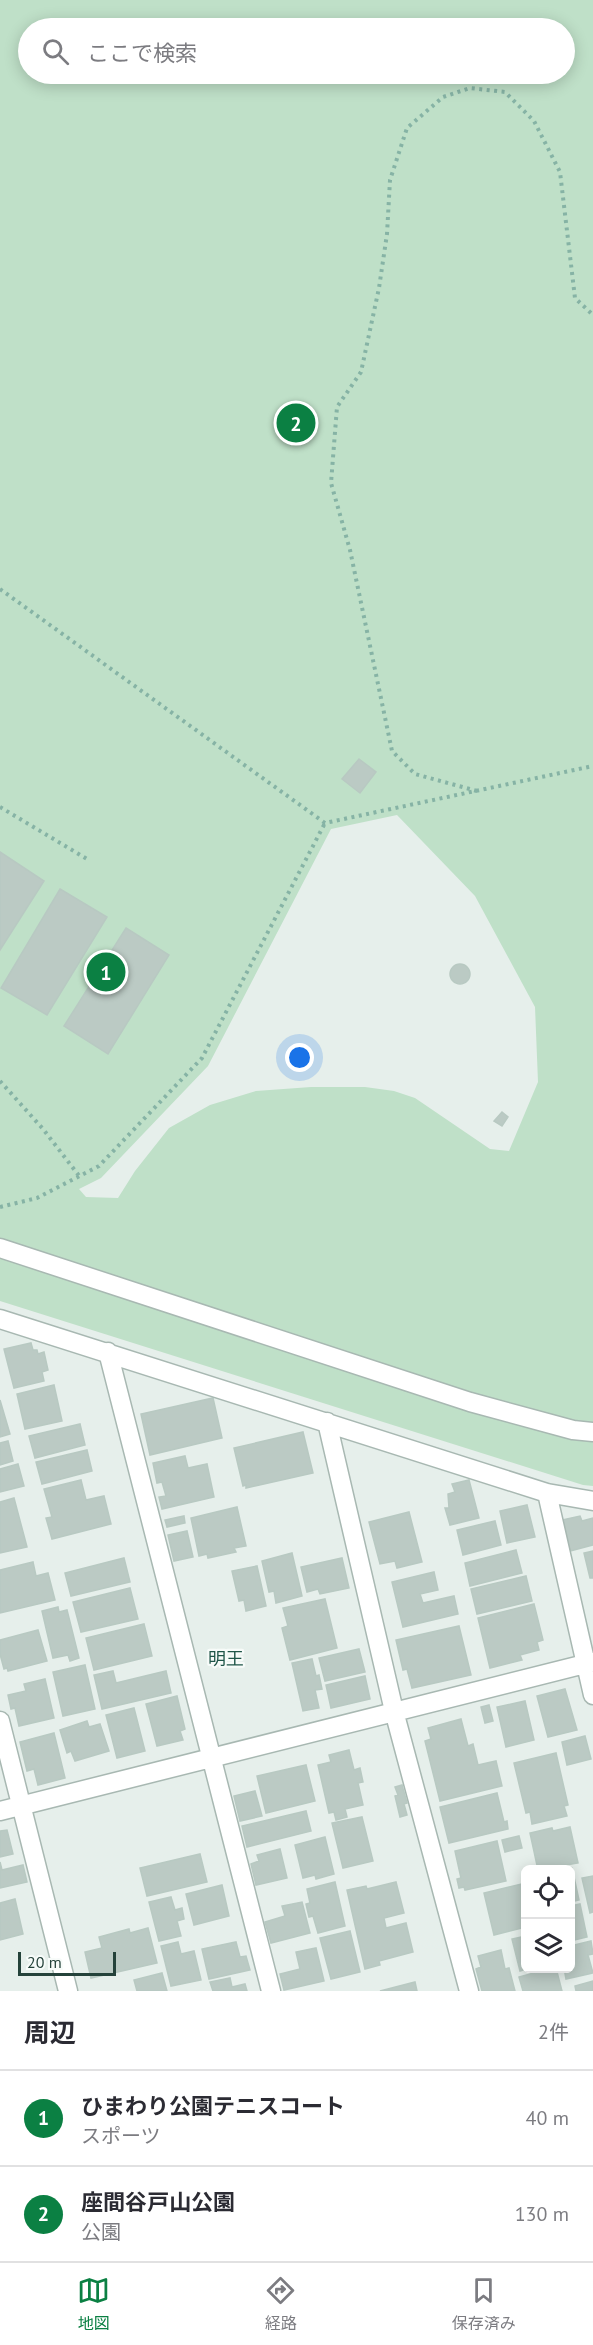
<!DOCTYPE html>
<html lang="ja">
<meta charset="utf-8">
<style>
body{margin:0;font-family:"PT Sans","Noto Sans JP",sans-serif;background:#f7f7f7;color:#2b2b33}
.controls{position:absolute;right:18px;bottom:18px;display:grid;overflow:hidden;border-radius:9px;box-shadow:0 3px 15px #0003}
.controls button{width:54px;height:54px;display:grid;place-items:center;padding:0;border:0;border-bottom:2px solid #e1e1e2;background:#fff;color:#2b2b33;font:30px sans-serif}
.scale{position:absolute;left:18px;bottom:15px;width:98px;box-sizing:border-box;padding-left:6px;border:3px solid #24423a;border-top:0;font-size:16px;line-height:21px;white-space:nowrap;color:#24423a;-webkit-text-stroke:4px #f7fbf9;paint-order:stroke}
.you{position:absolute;left:300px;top:1058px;width:21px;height:21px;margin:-15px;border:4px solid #fff;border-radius:50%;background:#1a73e8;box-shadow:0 0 0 9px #1a73e833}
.badge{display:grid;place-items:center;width:39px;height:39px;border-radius:50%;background:#0b8043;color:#fff;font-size:20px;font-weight:700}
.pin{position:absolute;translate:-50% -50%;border:3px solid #fff;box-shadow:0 2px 6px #0006}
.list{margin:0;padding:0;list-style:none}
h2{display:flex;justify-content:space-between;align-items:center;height:78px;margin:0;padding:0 24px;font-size:26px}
h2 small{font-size:20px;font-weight:400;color:#7c7c81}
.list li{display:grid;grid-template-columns:39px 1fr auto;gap:18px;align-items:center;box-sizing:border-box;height:96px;padding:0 24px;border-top:2px solid #e1e1e2}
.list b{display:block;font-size:22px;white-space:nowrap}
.list p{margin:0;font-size:20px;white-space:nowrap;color:#7c7c81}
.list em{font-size:20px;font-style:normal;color:#7c7c81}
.icon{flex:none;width:33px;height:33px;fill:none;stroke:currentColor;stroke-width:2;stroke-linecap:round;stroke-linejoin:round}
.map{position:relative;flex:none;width:593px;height:1991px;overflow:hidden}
.search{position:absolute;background:#fff;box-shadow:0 3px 15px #0003;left:18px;right:18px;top:18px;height:66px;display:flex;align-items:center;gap:15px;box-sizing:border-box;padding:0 21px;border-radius:33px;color:#7c7c81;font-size:22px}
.sheet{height:270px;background:#fff}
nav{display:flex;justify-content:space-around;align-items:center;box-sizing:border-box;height:84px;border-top:2px solid #e1e1e2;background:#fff;font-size:16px;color:#7c7c81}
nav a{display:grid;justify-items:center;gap:3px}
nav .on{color:#0b8043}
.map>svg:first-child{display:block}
.green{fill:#bfe0c8;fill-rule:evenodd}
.building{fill:#bbcac4;stroke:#b8c9c2;stroke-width:1.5}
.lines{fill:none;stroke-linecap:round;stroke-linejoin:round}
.street-casing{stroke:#a8b8b2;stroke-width:21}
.path{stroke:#86b3a5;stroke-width:4;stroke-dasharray:3 4.5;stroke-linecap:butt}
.street{stroke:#fff;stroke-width:18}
.labels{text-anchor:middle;stroke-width:4.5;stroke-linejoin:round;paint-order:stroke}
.neighbourhood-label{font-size:18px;fill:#1f5548;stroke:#f7fbf9}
</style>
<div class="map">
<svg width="593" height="1991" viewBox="0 0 593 1991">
<rect width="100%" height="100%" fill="#e6efeb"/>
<path class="green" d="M0,0H593V1486L583,1485L0,1301ZM28,28H564V74H28ZM397,815L475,896L535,1007L538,1082L509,1151L490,1149L415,1098L394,1091L365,1087H311L256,1091L210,1105L169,1128L135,1171L118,1198L86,1197L79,1189L101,1178L208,1066L331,829Z"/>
<path class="building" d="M359,759L376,772L360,793L342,779Z
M0,852L44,881L0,950Z
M60,889L107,917L47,1015L1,988Z
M126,928L169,955L108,1054L64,1026Z
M450 974a10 10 0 1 1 20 0a10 10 0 1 1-20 0Z
M502,1112L508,1117L502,1126L494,1121Z
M31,1343L33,1350H37L38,1354L44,1352L48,1370L42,1372L44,1381L14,1388L4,1349Z
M54,1385L62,1421L25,1429L17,1394Z
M213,1398L222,1438L150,1455L141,1414Z
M0,1400L10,1434L0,1437Z
M80,1424L85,1445L35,1458L29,1436Z
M303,1432L313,1473L246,1488V1485L243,1486L234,1448Z
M8,1441L13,1461L0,1465V1443Z
M87,1450L92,1471L42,1484L36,1462Z
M185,1456L188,1468L207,1464L214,1497L162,1509L159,1497L166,1496L162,1482L157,1483L153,1463Z
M18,1464L24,1486L0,1492V1469Z
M81,1480L86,1500L104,1496L111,1524L52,1539L46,1518L52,1517L44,1489Z
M469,1480L479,1518L450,1525L445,1508H449L448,1494L455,1492L452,1484Z
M14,1498L27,1547L0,1553V1502Z
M527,1505L535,1537L507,1543L500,1511Z
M237,1507L246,1546L234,1548L236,1552L208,1558L207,1554L199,1556L191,1518Z
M409,1512L422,1562L397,1568L395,1561L380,1564L369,1522Z
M184,1516L185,1523L167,1527L165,1520Z
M580,1516L582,1521L593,1518V1545L570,1551L562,1520Z
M495,1521L501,1545L463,1555L457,1530Z
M187,1531L193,1557L174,1561L168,1535Z
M516,1550L522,1573L470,1586L465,1563Z
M593,1551V1578H590L584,1553Z
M292,1553L302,1596L276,1603L274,1591L269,1592L262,1561Z
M124,1558L130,1582L71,1596L65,1573Z
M342,1558L349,1588L320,1594L318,1589L307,1592L301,1567Z
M33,1562L36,1576L48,1573L55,1600L0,1613V1570Z
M257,1566L266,1606L246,1611L244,1600L239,1601L232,1571Z
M434,1572L438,1590L420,1594L423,1603L454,1596L458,1614L403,1627L392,1582Z
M526,1576L532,1601L477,1614L471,1589Z
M130,1588L138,1619L81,1632L73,1602Z
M325,1599L337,1648L290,1660L282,1628L288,1626L283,1608Z
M534,1604L543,1640L537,1642L539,1650L520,1655L522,1660L490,1668L478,1618Z
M58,1607L59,1612L67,1610L79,1658L70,1661L68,1655L53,1658L42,1611Z
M144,1624L152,1656L94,1670L86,1638Z
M459,1626L471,1675L412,1688L407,1669L403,1670L396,1640Z
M38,1630L47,1661L8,1671L7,1668L4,1669L0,1654V1640Z
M359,1649L365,1672L325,1681L319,1658Z
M312,1659L316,1676L319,1675L322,1689L315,1690L319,1708L303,1711L292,1663Z
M85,1665L95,1709L63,1716L53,1672Z
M113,1671L116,1683L166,1671L171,1693L102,1709L94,1675Z
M365,1676L370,1699L331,1708L326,1685Z
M45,1679L54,1718L19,1726L15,1708L11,1709L8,1695L26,1691L24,1684Z
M565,1689L577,1730L548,1737L537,1696Z
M177,1696L185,1729L180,1731L183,1740L157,1746L146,1704Z
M525,1701L534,1740L506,1747L497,1707Z
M489,1705L493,1721L485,1723L481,1707Z
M134,1708L145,1751L117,1758L106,1715Z
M461,1719L468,1746L473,1744L478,1765L496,1761L502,1786L440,1801L425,1741L431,1739L428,1728Z
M87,1721L89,1727L100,1724L109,1751L75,1761L71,1751L67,1753L60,1730Z
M54,1733L65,1778L38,1785L34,1769L27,1771L20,1742Z
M585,1736L591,1759L567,1765L562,1742Z
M349,1750L354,1770L360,1768L363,1782L358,1783L363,1805L345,1809L347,1817L336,1820L334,1812L329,1813L318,1765L331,1762L329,1755Z
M556,1753L568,1805L564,1806L567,1816L532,1824L530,1812L526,1813L514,1763Z
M306,1765L315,1801L266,1813L257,1776Z
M402,1785L407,1803L404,1804L407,1815L400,1817L395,1796L398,1795L395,1787Z
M255,1791L262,1816L240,1821L234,1796Z
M497,1793L504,1822L507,1821L508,1829L449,1843L440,1807Z
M306,1811L311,1831L247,1847L242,1826Z
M362,1817L373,1861L343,1868L332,1823Z
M570,1827L578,1863L538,1870L530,1833L552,1828L553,1831Z
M7,1830L13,1854L0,1857V1831Z
M519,1836L522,1848L505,1852L502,1840Z
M325,1837L334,1874L316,1879L315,1875L303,1878L295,1845Z
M497,1841L506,1881L465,1890L464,1887L459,1888L457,1879L461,1878L455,1851Z
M280,1849L287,1878L256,1885L251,1864L259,1861L257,1855Z
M200,1854L207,1882L147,1896L140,1868Z
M0,1862L2,1870L23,1865L27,1882L0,1888Z
M572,1868L579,1900L570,1902V1870H567Z
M593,1876V1912L590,1913L582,1878Z
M335,1882L345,1926L318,1933L313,1916L309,1917L306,1904L310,1903L307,1889Z
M396,1882L404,1913L384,1918L386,1928L406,1923L413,1952L379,1961L380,1965L365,1969L347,1890L366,1886L367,1889Z
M526,1883V1927L494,1935L484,1893Z
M222,1885L229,1916L194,1925L186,1894Z
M171,1897L175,1910L182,1908L184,1919L177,1921L181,1936L159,1941L149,1902Z
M15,1899L23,1934L0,1940V1903Z
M302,1902L310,1933L271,1943L265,1922L285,1916L282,1906Z
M580,1904L587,1937L570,1941V1906Z
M148,1928L157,1963L91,1978L85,1952L102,1948L99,1937L129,1929L130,1933Z
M350,1931L360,1972L331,1979L320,1938Z
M526,1936V1968H530L520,1971L512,1939Z
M591,1941L593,1954L588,1955L593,1973L566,1979L564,1968H570V1946Z
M178,1942L181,1954L194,1951L201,1980L171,1986L161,1946Z
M236,1942L240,1957L246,1956L250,1970L209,1979L202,1949Z
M316,1948L324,1981L284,1990L280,1974L300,1969L296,1952Z
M501,1950L505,1969L509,1968L515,1991H482L476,1969L481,1967L478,1956Z
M552,1968H556L562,1991H523L519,1977Z
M162,1973L167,1991H137L134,1980Z
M230,1978L232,1987L245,1984L247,1991H213L210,1982Z
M593,1981V1991H576L575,1986Z
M415,1982L417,1991H380Z"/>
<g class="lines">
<defs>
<path id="street" d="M0,1248L470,1402L573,1430L593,1432
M0,1319L547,1493L593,1501
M108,1352L271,1991
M327,1422L394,1711L469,1991
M547,1493L593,1695
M0,1721L68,1991
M0,1811L593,1662"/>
</defs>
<use href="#street" class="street-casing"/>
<path class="path" d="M0,589L325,823L593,766
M477,791L415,774L392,751L350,550L331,483L337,407L361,372L379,288L387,234L390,180L407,128L443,97L470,88L505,92L534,121L560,172L575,298L593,315
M0,807L87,859
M0,1081L43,1129L80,1177
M0,1207L37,1198L99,1166L202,1058L325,823"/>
<use href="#street" class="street"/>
</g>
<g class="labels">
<g class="neighbourhood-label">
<text x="226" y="1665">明王</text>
</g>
</g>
</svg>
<div class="controls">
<button><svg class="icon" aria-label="locate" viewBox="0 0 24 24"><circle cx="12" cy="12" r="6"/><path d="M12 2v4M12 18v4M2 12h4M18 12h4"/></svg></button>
<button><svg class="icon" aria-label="layers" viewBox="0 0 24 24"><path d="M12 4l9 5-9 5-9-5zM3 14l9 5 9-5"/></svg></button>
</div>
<div class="scale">20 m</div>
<div class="you"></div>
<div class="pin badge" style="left:106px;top:972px">1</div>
<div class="pin badge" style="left:296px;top:423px">2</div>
<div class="search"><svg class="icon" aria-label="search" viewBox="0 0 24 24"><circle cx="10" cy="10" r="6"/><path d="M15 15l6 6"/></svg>ここで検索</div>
</div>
<section class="sheet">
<h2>周辺<small>2件</small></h2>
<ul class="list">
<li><span class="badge">1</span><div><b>ひまわり公園テニスコート</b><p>スポーツ</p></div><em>40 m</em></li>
<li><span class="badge">2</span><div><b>座間谷戸山公園</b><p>公園</p></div><em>130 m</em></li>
</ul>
</section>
<nav>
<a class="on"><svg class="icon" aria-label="map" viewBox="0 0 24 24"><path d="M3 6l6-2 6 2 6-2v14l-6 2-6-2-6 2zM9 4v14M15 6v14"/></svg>地図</a>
<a><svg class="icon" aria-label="directions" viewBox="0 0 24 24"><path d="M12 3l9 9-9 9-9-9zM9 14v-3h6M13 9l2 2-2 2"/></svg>経路</a>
<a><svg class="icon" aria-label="saved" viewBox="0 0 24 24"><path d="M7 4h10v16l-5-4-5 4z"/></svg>保存済み</a>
</nav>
